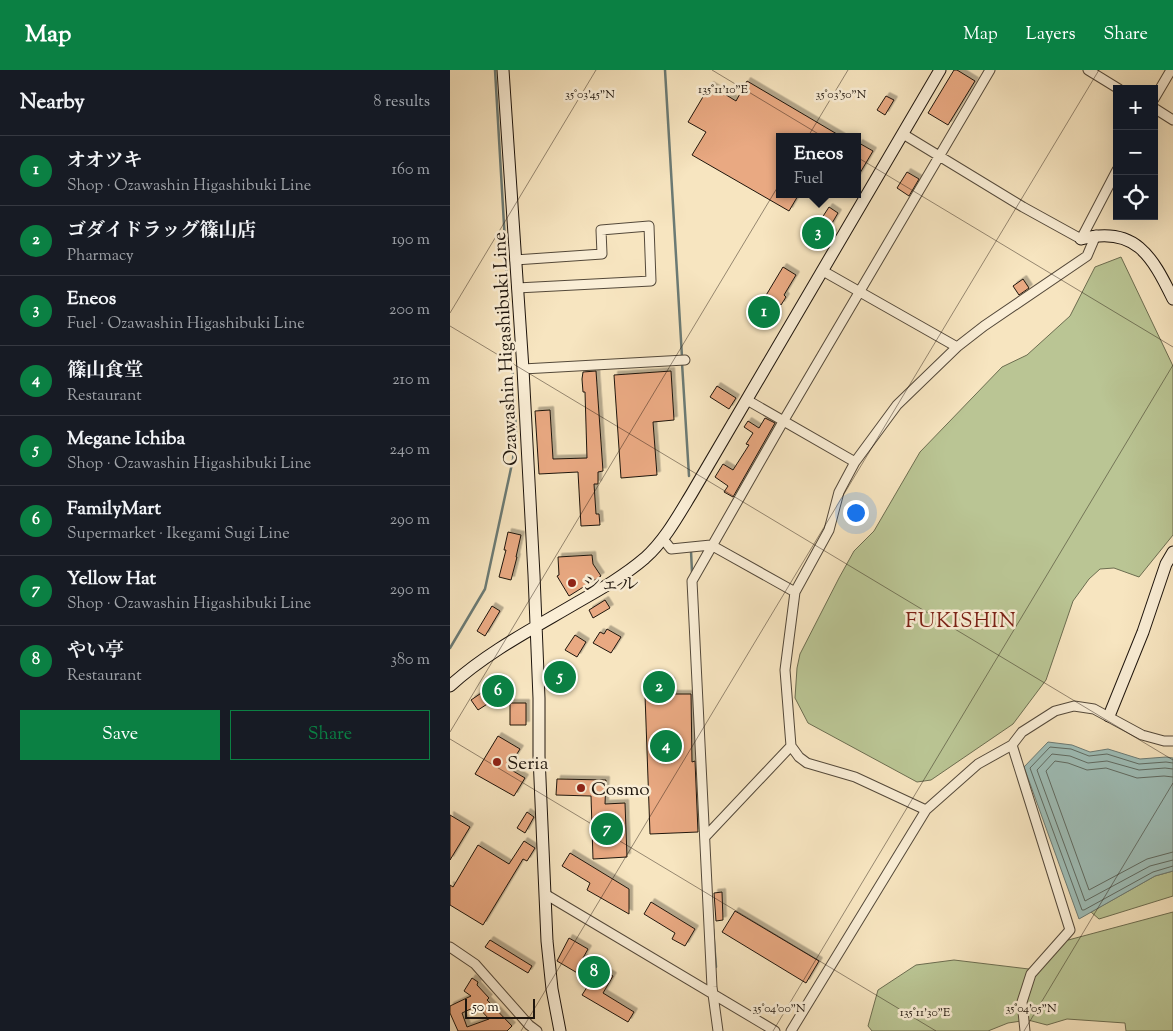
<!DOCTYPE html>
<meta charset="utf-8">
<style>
body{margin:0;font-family:"Sorts Mill Goudy","Noto Serif JP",serif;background:#20242c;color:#f1f3f6}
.controls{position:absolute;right:15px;top:15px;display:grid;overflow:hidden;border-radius:0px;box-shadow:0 5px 20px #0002}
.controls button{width:45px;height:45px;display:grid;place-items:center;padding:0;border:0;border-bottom:1px solid #363941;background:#171b24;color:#f1f3f6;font:25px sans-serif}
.scale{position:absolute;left:15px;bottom:12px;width:70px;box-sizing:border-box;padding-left:5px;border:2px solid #1e150d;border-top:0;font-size:14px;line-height:18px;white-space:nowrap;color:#1e150d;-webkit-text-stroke:4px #faeed6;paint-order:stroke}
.you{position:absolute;left:405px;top:442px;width:18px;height:18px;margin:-12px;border:4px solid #fff;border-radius:50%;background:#1a73e8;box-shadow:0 0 0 8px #1a73e833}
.badge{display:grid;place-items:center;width:32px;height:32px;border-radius:50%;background:#0b8043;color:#fff;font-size:16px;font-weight:700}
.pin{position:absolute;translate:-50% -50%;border:2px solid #fff;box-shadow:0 1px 5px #0006}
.popup{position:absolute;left:326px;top:63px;width:85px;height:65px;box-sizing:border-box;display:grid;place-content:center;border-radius:0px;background:#171b24;filter:drop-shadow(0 1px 4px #0005);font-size:16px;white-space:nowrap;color:#9ea1a6}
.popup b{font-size:19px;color:#f1f3f6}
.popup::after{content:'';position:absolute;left:50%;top:100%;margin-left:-10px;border:10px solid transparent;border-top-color:#171b24}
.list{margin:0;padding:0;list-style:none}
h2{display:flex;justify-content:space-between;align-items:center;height:65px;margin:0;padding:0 20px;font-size:21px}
h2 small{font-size:16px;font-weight:400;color:#9ea1a6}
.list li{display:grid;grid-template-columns:32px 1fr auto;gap:15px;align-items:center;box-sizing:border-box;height:70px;padding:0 20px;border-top:1px solid #363941}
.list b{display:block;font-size:19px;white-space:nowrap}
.list p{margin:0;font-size:16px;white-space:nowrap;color:#9ea1a6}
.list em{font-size:16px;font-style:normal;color:#9ea1a6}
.actions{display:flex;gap:10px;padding:15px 20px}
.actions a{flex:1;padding:11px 0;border:1px solid #0b8043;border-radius:0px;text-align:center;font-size:18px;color:#0b8043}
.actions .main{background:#0b8043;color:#fff}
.icon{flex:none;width:28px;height:28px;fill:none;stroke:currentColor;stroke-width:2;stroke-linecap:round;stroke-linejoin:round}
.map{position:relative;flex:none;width:723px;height:961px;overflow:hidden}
header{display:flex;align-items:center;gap:30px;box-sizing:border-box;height:70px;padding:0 25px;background:#0b8043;color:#fff}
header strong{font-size:24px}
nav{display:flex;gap:28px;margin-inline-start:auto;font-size:18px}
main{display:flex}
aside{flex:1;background:#171b24}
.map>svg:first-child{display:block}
.green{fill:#bac594;stroke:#6c6d50}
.water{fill:#9ebeb8;stroke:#6b7a74}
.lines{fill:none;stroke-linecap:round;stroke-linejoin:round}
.shore{stroke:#5e6a62;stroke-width:1}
.stream{stroke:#6b7a74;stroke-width:2.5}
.building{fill:#e9a982;stroke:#1e150d;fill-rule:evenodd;filter:url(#shadow)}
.street-casing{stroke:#54493a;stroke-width:11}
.secondary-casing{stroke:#1e150d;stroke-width:13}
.street{stroke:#faeed6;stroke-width:9}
.secondary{stroke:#faeed6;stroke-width:11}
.ticks{fill:none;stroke:#1e150d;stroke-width:1;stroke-opacity:0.45}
.poi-dot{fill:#8f2418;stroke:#faeed6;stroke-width:2}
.labels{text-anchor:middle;stroke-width:5;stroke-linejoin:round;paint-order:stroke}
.street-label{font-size:19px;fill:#1e150d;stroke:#faeed6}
.poi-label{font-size:19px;fill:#1e150d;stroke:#faeed6;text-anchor:start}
.quarter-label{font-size:21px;letter-spacing:1px;fill:#7a1f14;stroke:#faeed6}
.ticks-label{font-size:12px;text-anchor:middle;fill:#1e150d;stroke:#faeed6;stroke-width:5;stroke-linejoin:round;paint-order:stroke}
</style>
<header>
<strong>Map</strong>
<nav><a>Map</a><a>Layers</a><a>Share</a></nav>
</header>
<main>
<aside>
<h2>Nearby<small>8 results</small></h2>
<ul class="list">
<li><span class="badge">1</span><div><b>オオツキ</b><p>Shop · Ozawashin Higashibuki Line</p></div><em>160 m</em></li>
<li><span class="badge">2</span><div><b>ゴダイドラッグ篠山店</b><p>Pharmacy</p></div><em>190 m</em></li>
<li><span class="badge">3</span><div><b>Eneos</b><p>Fuel · Ozawashin Higashibuki Line</p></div><em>200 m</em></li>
<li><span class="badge">4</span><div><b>篠山食堂</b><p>Restaurant</p></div><em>210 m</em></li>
<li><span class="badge">5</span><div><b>Megane Ichiba</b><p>Shop · Ozawashin Higashibuki Line</p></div><em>240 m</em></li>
<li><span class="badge">6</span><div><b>FamilyMart</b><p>Supermarket · Ikegami Sugi Line</p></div><em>290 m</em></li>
<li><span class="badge">7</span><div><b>Yellow Hat</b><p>Shop · Ozawashin Higashibuki Line</p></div><em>290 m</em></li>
<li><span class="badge">8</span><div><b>やい亭</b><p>Restaurant</p></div><em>380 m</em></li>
</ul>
<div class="actions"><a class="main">Save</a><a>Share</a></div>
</aside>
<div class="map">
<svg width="723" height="961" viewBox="0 0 723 961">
<defs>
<filter id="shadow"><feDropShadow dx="3.5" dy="-3.5" stdDeviation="0" flood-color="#0004"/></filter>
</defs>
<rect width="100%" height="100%" fill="#f7e5c0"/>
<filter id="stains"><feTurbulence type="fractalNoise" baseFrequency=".004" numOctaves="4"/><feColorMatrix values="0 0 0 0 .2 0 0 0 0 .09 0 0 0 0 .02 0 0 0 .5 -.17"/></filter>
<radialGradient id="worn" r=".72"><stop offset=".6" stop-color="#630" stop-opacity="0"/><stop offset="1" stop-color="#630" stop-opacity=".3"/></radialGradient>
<path class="green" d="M671,187L723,296V465L689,507L664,498L650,499L639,509L623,531L596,610L563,654L481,710L467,712L358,653L345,628L347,598L350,584L389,508L404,481L424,461L470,382L552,297L577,285L620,246L645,197Z
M723,801V826L649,849L641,842L705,806Z
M723,842V961H676L675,953L617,949L597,955L578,950L558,953L538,961H422L418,956L428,920L466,895L504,890L587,900L607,873Z"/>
<path class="water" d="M598,672L622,675L640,682L658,679L690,689L716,687L723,688V801L705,806L629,849L574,697Z"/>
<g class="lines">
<path class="shore" d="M723,693L716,692L689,694L657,684L639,686L621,679L600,677L580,698L632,840H634L703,802L723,796
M723,699L715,698L689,700L657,691L638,693L620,686L602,684L587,700L635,831L700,796L723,790
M723,707L714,706L687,708L656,698L637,700L618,693L605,691L596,701L639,820L697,789L723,782"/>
<path class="stream" d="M215,0L232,287
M232,293L239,406
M241,481L242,502
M0,578L35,519L63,389L66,361L45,0
M263,859L266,897"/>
</g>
<path class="building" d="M504,0H507L525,11L498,55L478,43Z
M297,11L392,67H329V124H349L339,141L242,85L256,62L238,52L260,15L286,31Z
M436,26L444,30L435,45L427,40Z
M409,73L423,81L407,108V77Z
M457,102L469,109L459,126L447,118Z
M379,137L388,143L378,160L383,163L374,177L354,165L362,151L368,154Z
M333,197L346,205L334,225L336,227L331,235L329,233L316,255L303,247Z
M573,209L579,218L569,225L563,216Z
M146,301L153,401L148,402V414H144L146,444H149L150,455L131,456L128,402L89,404L85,341L100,340L103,389L137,388L135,322H133L132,309L133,302Z
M221,301L224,350L203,352L207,405L171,408L164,305Z
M267,316L286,328L279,339L260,327Z
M315,348L325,353L283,427L274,422L278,416L265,407L273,394L283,400L299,375L296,374L303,363L294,357L298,351L309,358Z
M58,462L71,465L66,487H67L61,510L49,507L56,480H54Z
M142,485L143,494L151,506L119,526L107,506L109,505L108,487Z
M155,530L160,538L143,548L139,540Z
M42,536L50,541L35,566L27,561Z
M157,559L171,567L161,583L143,573L150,562L154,564Z
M125,565L136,572L127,587L115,580Z
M110,605L118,609L119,619L105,620L104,606Z
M52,609L59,620L28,640L21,630Z
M197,611H221V624H241L242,692L245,691L248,762L200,764L195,625H197Z
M60,633H76V655H60Z
M48,666L70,679L58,698L75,708L64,726L25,704Z
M107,709L156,710L155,734L175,733L177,787L143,789L141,726L106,725Z
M77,742L84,747L75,763L67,758Z
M0,745L20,757L0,790Z
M74,771L85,778L77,791L73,789L33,855L0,835V815L3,817L28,775L59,794Z
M120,783L179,819V844L137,820L140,813L112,796Z
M272,822L273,850L266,851L264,823Z
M201,832L245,859L235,876L222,869L225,863L194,844Z
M285,841L369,891L356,913L272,862Z
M119,868L138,879L133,888L163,906L153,923L184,942L178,952L132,925L141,911L107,891Z
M40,870L82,896L78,903L35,877Z
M22,908L28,912L27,915L39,928L37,930L62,956L57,961H8L0,943V936L21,926L14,921ZM27,936L39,949L17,957L12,943Z"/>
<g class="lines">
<defs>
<path id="street" d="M638,0L669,19
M704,29L721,0
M704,38L723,50
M453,64L573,137L631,169L667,100
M65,190L152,184L151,160L199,156L201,211L67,218
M373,201L507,277
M73,299L235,290
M297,330L405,392
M213,469L221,479L261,475L345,522
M562,675L620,860L581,904L572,932L575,961
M476,740L405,707L357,693L349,687L341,676L335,600L345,522L379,460L389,422L405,392L447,335L507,277L534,256L637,186L646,165
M255,767L341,676
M95,824L325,961
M0,877L25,894L79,955L87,961
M268,961L262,917L242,511L334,350L540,0
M341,961L476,740L528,694L562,675L572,662L605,641L624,636L644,639L692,665L714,671H723"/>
<path id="secondary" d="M53,0L73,299L84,505L89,628V686L97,871L102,919L110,961
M631,169C685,155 702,186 723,229
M0,616C37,582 84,558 128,532C151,519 174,506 195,488C215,470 228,446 242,423L490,0
M659,646L693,562L716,494L723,482"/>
</defs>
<use href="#street" class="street-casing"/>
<use href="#secondary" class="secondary-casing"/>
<use href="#street" class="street"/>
<use href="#secondary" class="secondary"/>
</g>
<path class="ticks" d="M262,0L723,277M0,243L146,0M0,256L723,690M0,662L398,0M0,669L486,961M71,961L649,0M323,961L723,295M574,961L723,713"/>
<g class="poi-dot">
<circle cx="122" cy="513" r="5"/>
<circle cx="47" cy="692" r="5"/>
<circle cx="131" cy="718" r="5"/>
</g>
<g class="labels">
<g class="street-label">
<text transform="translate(54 279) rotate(-93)" y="7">Ozawashin Higashibuki Line</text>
</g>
<g class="poi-label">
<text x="132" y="520">シェル</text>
<text x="57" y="699">Seria</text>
<text x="141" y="725">Cosmo</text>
</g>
<g class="quarter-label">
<text x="511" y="557">FUKISHIN</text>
</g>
</g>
<g class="ticks-label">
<text x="273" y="23">135°11'10"E</text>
<text x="140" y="28">35°03'45"N</text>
<text x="391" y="28">35°03'50"N</text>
<text x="329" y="942">35°04'00"N</text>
<text x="581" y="942">35°04'05"N</text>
<text x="475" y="946">135°11'30"E</text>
</g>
<rect width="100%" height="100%" filter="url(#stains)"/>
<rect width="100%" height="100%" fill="url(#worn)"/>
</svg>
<div class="controls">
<button>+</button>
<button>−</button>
<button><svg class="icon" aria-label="locate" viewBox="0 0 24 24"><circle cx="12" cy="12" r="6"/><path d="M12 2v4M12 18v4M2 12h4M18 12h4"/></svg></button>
</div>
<div class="scale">50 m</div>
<div class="you"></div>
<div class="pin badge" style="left:314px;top:242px">1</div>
<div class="pin badge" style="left:209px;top:617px">2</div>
<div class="pin badge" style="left:368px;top:163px">3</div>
<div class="popup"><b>Eneos</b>Fuel</div>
<div class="pin badge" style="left:216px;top:676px">4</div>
<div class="pin badge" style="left:110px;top:607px">5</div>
<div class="pin badge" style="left:48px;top:621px">6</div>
<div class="pin badge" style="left:157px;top:759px">7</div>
<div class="pin badge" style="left:144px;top:902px">8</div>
</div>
</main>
